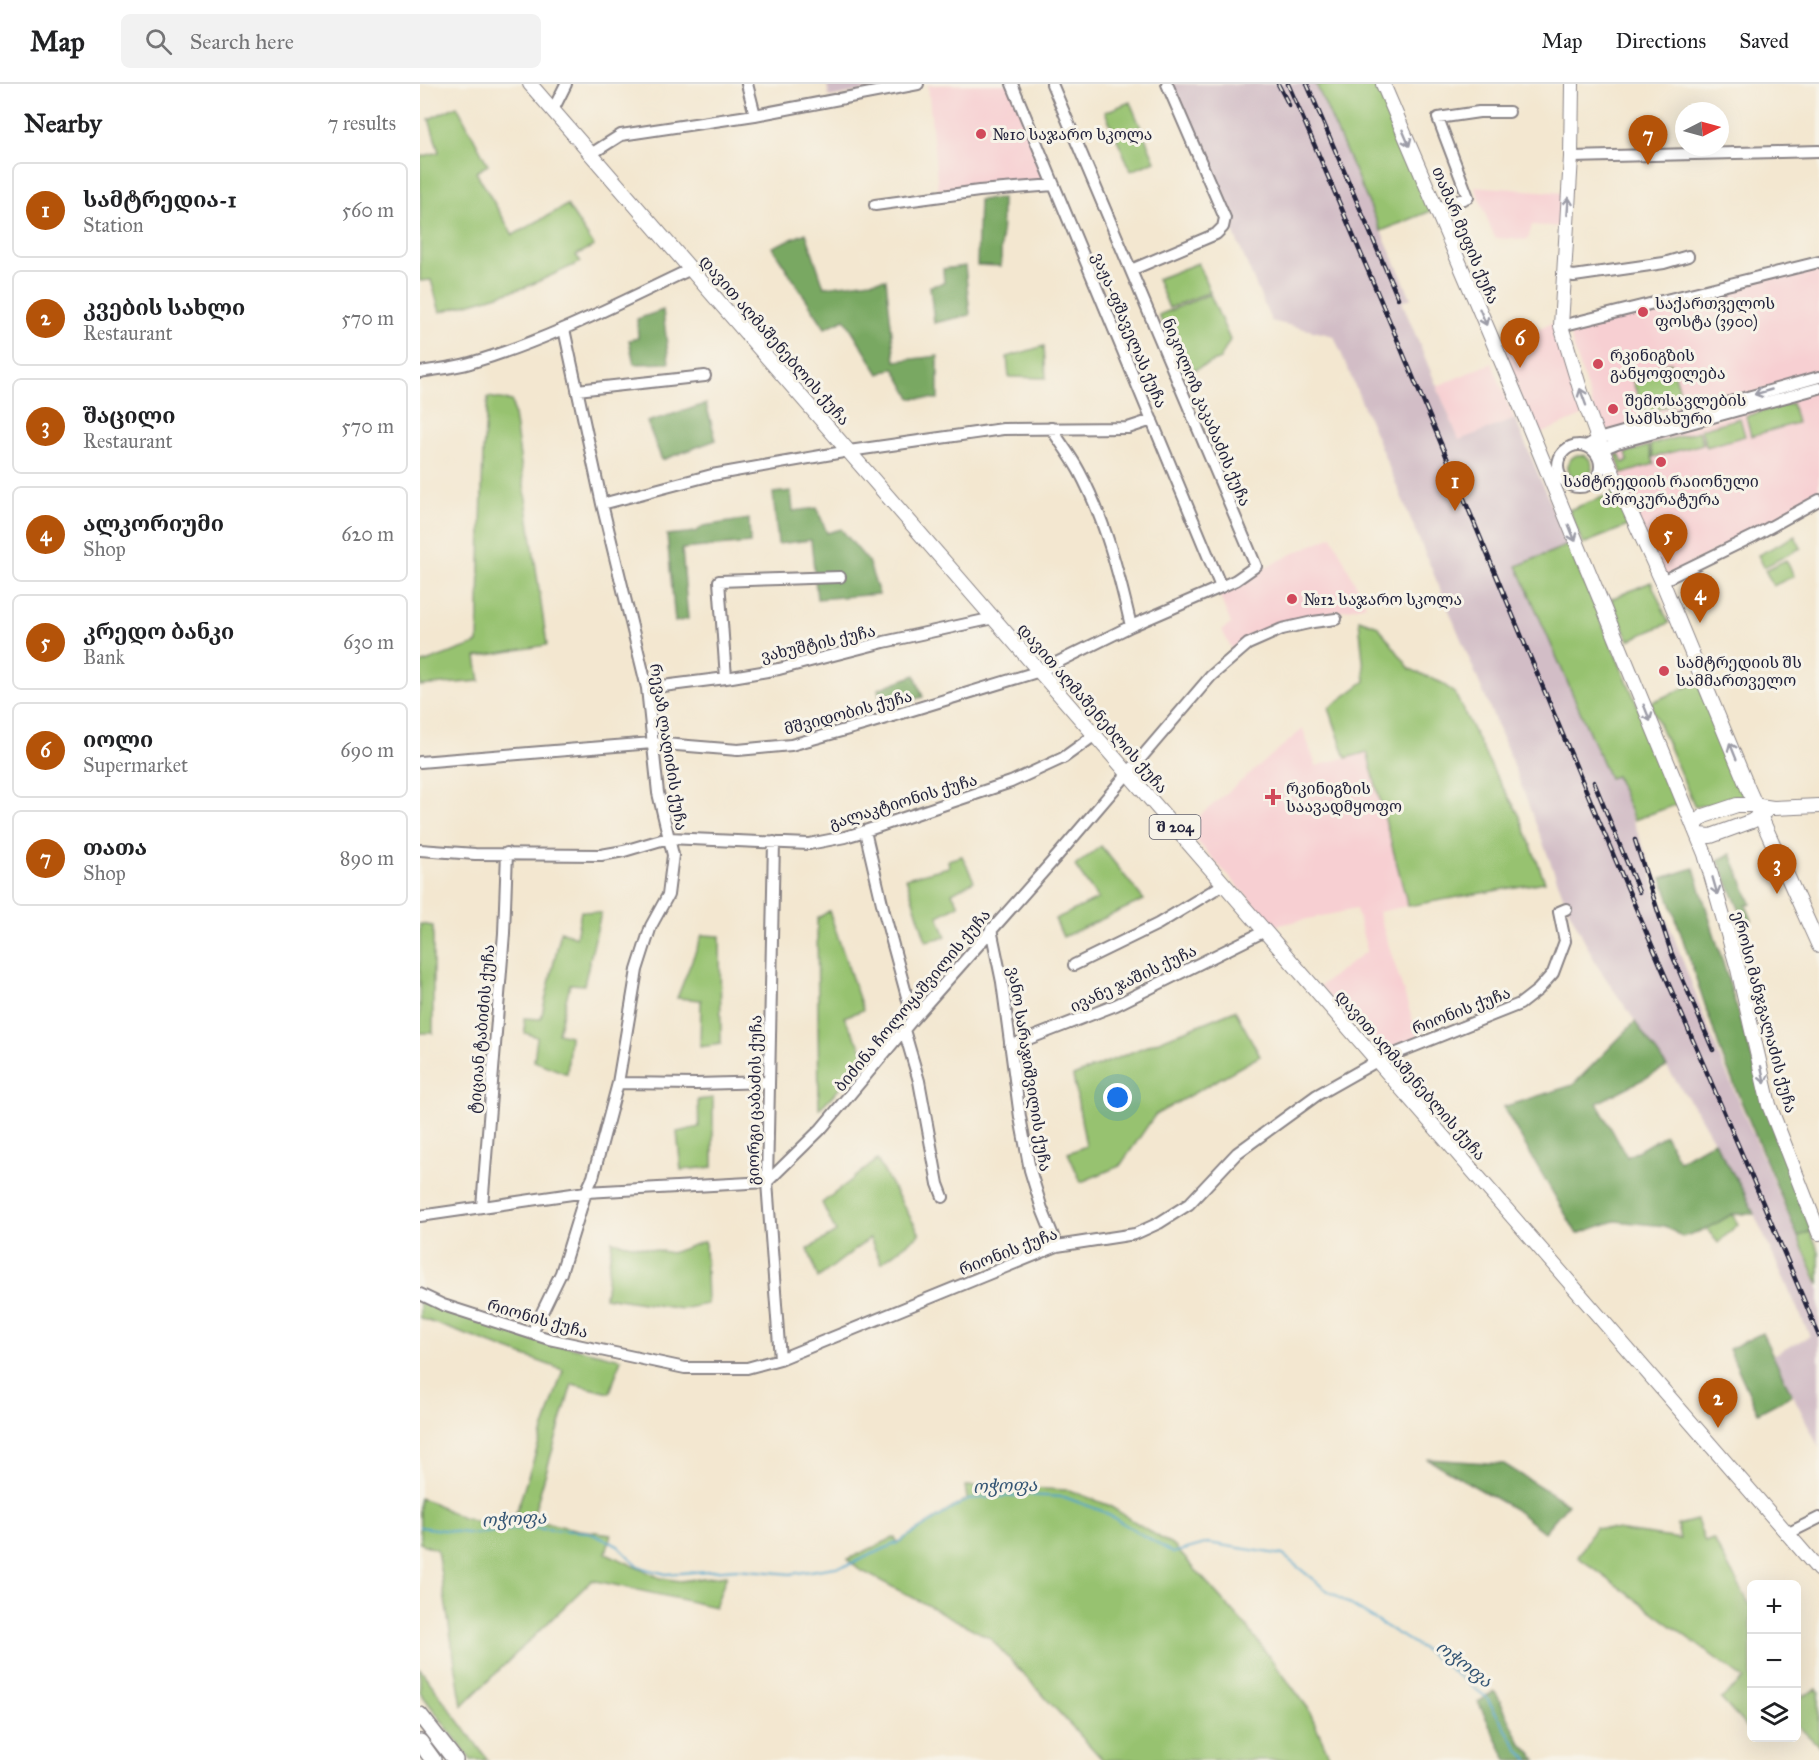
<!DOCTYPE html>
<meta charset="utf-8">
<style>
body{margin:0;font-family:"IM FELL Great Primer","Noto Serif Georgian",serif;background:#f2f2f2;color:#202124}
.controls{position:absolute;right:18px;bottom:18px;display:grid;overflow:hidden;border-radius:9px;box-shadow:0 6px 24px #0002}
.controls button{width:54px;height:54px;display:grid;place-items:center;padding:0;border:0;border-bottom:2px solid #e0e0e0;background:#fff;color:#202124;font:30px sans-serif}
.compass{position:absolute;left:1255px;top:18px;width:54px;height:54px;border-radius:50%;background:#fff;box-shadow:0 6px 24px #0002;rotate:84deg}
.you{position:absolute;left:698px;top:1014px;width:21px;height:21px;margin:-15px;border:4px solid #fff;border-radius:50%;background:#1a73e8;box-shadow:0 0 0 9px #1a73e833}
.badge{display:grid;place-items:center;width:39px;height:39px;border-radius:50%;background:#b45309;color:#fff;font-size:20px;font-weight:700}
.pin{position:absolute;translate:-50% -50px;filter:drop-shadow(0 2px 3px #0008)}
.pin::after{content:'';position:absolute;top:32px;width:21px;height:18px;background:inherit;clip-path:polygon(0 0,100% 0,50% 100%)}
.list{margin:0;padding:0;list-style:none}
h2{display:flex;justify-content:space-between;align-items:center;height:78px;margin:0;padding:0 24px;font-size:26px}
h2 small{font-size:20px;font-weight:400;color:#757577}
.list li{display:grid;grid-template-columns:39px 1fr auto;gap:18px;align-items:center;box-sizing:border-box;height:96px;margin:0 12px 12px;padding:0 12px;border:2px solid #e0e0e0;border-radius:9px}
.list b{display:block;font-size:22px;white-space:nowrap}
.list p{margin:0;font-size:20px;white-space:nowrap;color:#757577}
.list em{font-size:20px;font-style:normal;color:#757577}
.icon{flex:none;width:33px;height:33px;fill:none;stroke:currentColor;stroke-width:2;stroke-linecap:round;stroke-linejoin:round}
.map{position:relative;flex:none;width:1399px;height:1676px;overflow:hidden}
header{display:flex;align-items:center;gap:36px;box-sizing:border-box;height:84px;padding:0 30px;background:#fff;border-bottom:2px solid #e0e0e0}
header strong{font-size:28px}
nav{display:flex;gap:33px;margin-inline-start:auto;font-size:21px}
.search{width:420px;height:54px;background:#f2f2f2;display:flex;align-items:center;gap:15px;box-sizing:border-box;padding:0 21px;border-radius:9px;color:#757577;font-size:22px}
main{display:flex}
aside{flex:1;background:#fff}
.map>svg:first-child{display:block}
.built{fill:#f7cfd2}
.industrial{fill:#d2bdc6}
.green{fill:#97c270;stroke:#5c7256;stroke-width:1.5}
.forest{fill:#79a862;stroke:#4e654e;stroke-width:1.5}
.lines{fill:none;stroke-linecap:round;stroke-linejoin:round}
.stream{stroke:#51a5cc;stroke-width:2}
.minor-casing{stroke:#8a8486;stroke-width:14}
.major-casing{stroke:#8a8486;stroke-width:16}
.highway-casing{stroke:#8a8486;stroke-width:18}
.minor{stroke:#fff;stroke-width:10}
.major{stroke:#fff;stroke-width:14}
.highway{stroke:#fff;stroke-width:15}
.rail-casing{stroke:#22223b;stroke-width:4.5}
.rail{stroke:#f7f3e8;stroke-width:2;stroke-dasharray:7;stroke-linecap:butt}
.oneway{stroke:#9c9ca7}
.poi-dot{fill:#d1495b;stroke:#f7f3e8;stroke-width:2}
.labels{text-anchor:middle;stroke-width:6;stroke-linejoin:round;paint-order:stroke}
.shield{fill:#f7f3e8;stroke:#62616f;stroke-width:1.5}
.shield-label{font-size:15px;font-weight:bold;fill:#22223b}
.poi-label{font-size:16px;fill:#22223b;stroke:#f7f3e8;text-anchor:start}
.street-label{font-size:16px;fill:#22223b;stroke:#f7f3e8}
.water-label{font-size:18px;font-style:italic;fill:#355675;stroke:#f7f3e8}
</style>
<header>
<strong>Map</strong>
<div class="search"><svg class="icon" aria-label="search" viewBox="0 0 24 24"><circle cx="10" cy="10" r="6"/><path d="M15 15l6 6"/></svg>Search here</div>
<nav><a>Map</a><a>Directions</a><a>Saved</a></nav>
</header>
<main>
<aside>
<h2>Nearby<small>7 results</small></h2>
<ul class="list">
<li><span class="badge">1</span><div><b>სამტრედია-1</b><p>Station</p></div><em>560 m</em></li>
<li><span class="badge">2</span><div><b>კვების სახლი</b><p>Restaurant</p></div><em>570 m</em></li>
<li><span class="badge">3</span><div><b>შაცილი</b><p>Restaurant</p></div><em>570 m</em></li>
<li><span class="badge">4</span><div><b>ალკორიუმი</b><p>Shop</p></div><em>620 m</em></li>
<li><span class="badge">5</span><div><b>კრედო ბანკი</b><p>Bank</p></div><em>630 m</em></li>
<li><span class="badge">6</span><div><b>იოლი</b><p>Supermarket</p></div><em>690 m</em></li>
<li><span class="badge">7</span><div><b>თათა</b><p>Shop</p></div><em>890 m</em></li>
</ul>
</aside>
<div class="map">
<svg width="1399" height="1676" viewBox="0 0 1399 1676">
<rect width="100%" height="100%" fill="#f7f3e8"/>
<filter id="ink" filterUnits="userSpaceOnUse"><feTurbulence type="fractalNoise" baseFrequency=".0167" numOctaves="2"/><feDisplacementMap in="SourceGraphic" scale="12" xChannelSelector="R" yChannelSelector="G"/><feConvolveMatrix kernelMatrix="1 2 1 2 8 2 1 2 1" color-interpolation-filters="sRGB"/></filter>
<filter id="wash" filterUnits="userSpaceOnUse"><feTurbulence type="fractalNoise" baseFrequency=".008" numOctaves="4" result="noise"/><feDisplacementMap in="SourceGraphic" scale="24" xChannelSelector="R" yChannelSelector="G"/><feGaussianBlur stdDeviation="1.35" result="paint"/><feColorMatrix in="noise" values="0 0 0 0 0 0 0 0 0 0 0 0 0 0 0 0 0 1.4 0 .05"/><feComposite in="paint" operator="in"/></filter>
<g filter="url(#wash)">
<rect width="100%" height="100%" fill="#f3e7d0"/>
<path class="built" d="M591,0L630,99L518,106L508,1Z
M1054,102L1144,109L1142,143L1112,141L1108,156L1075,154Z
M1399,180V290L1182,351L1149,249L1153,244Z
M1132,239L1162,332L1117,351L1078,261Z
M1072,279L1094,335L1039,357L1017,302Z
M1399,305V412L1243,494L1187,367Z
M912,452L946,521L853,542L812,566L802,546L811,540L798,508L870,471Z
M883,645L896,682L947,667L988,822L958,828L998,953L960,970L900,902L947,867L936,825L854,842L765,744Z"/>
<path class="industrial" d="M407,0H480L409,13Z
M751,0H896L991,214L982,218L1039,356L1095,335L1148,461L1097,482L1189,694L1195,691L1231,783L1232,796L1300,974L1399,1204V1363L1353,1271L1390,1252L1324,1108L1276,1026L1178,883L1148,824L1087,665L914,252L851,237Z"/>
<path class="green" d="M896,0H958L1011,127L961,147Z
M710,18L735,77L711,87L685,28Z
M37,22L68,81L56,88L93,151L147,121L174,162L156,171L161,178L106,203L20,228L11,196L0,197V73L19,68L9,35Z
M778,179L790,208L749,224L737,195Z
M790,210L810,256L800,275L764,290L739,231Z
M624,262L626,294L589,293L587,273Z
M1251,278L1263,317L1224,330L1211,292L1232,284L1235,290L1233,284Z
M68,313L92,317L127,561L56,573L60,597L0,602V580L58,559L63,367Z
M1372,319L1377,339L1331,352L1326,332Z
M1320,334L1325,352L1286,363L1281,345Z
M1279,347L1283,360L1233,373L1230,361Z
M1228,362L1234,380L1202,390L1196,371L1199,370L1203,379L1208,377L1206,369Z
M1148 383a12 12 0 1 1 24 0a12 12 0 1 1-24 0Z
M1196,408L1210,441L1163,460L1149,426Z
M1375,452L1381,464L1344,483L1338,471Z
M1148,461L1260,719L1214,736L1196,692L1189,694L1097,482Z
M1366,476L1374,492L1353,502L1345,486Z
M1231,498L1249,539L1209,556L1191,515Z
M939,535L958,542L990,585L1022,599L1035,610L1076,692L1099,730L1125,798L988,822L947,668L926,674L909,624L945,597Z
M1278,598L1325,713L1275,723L1230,619Z
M681,762L724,816L643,853L635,835L678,815L655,782Z
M542,772L554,797L532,809L539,821L518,832L526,853L506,857L486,794L529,783L528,776Z
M161,827L181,829L164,901L150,900L138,949L150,952L147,990L114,977L117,953L105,949L104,934L121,935L141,847L156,853Z
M409,827L443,926L424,933L448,976L399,1025L397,835Z
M0,840L13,842V949H0Z
M282,851L300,852L301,960L280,963L281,916L257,914Z
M815,926L840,972L735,1031L700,1082L661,1098L648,1069L666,1062L653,992Z
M293,1014V1083L261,1086L257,1048L279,1043L278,1016Z
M457,1076L500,1150L461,1179L450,1154L398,1194L388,1165L416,1148L402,1119Z
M1312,1130L1318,1140L1298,1159L1287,1145Z
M1390,1147L1399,1168V1201L1378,1153Z
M192,1157L251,1169L285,1157L287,1220L262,1225L185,1213Z
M0,1217L94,1249L201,1275L190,1309L152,1300L112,1436L159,1446L191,1450L186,1469L240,1494L260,1497L307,1491L295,1523L172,1496L42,1622L17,1466L0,1459V1414L14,1419L40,1433L80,1445L94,1435L143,1286L0,1234Z
M545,1402L649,1406L688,1421L755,1463L827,1543L888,1624L911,1676H683L570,1554L438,1485L428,1475L475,1453L477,1459L547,1415Z
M1277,1436L1285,1458L1293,1455L1331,1523V1648L1301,1615L1324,1595L1158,1473L1175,1443L1260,1455L1257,1441Z
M0,1585L68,1676H51L0,1608Z
M1377,1602L1382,1613L1397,1605L1399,1609V1662L1377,1641Z"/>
<path class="forest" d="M582,114L581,182L557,181L559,116Z
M386,149L404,203L466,195L475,277L518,272V315L491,314L474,284L459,290L425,235L405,244L352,163Z
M545,182L550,231L514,239L510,202L524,199L523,185Z
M243,226L249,279L214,280L209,256L218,254L217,235Z
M286,320L296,356L242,376L227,338Z
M371,407L373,427L397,424L407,449L421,445L448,477L459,510L397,515L391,456L358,460L353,409Z
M329,435L330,459L262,465L268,535L255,538L247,451L276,448L283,442Z
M495,591L503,613L462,623L458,605Z
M1311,770L1331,819L1326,821L1332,836L1325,839L1298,776Z
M1274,784L1340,1000L1393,1146L1378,1153L1303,974L1242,794Z
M1215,938L1247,983L1177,1019L1207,1073L1245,1051L1259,1077L1294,1057L1324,1108L1334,1130H1312L1287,1145L1262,1153L1245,1142L1195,1137L1157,1150L1083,1023L1153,1001Z
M1342,1249L1372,1311L1338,1329L1309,1265Z
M1007,1375L1084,1380L1148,1420L1124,1448L1094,1425Z
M1075,1607L1101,1659L1117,1676H1088L1086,1674L1058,1618Z"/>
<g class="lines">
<path class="stream" d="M0,1443L54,1450L108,1444L168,1448L198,1462L219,1483L246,1490L317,1485L371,1490L428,1481L477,1459L548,1415L605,1411L644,1413L682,1427L753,1469L788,1459L863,1471L905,1505L1006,1567L1066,1613L1098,1665L1108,1676"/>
</g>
</g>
<g filter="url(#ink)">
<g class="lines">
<defs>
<path id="minor" d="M327,0L335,31
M592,0L801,503
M133,26L146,0
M171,70L201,51L335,31L498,0
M1151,73L1399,67
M455,121L559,107L634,101
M1017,125L1048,113L1018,34L1059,28H1089
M711,186L796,150L803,143L805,134L747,0
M1143,190L1154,192L1244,179L1268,172
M1141,242L1399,178
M0,288C16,285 34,284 50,279C127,257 199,219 271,185
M157,306L285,292
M631,344C640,358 651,372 659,387C685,435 699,490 711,542
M1138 382a21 21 0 1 1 42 0a21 21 0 1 1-42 0Z
M1166,362L1178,355L1399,293
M1180,382L1185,364L1197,359L1399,304
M182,420L292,391L429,367L583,345L708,344L732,336
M1242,497L1334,452L1399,416
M306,594L299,497L420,493
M227,604L306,594L359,585L464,558L574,534
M0,678L232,659L318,666L371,661L443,641L620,587L711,542L801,503L816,496L836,482L632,0
M445,747L464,828L493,935
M354,758L347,1098L360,1275
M0,766L55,770L181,771L204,767L248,754L389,760L425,753L445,747L591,698L643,674L675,651
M571,845L582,898L600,1033L610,1086L622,1125L637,1162
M654,881L738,840L804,800
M484,946L499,997L518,1100L523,1113
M590,962L696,921L845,847
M198,999L276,1000L349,998
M62,1123L84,849L87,769
M0,1132L166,1108L347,1098L401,1045L493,935L638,771L791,592L828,560L862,545L893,538L916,535
M0,1210L23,1221L129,1255L265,1284H327L360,1275L637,1162L715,1150L739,1139L769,1120L817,1069L897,1011L957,977L1100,920L1118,906L1133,889L1145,857L1139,828L1146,825
M112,1249L141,1189L166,1108L173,1093L198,999L217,886L231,842L248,811L253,771L238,709L227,604L182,420L144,245
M1367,1450L1399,1434"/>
<path id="major" d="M110,0L1399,1486
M963,0L1100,321L1285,770L1318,885L1349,1021L1399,1149
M1152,0L1151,73L1141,242L1161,308L1183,368L1242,497L1329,707L1399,862
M1276,747V740L1284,732L1317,721H1333L1353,724L1399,722
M1276,747L1280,751L1291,752L1332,737L1347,726"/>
<path id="highway" d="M0,1631L35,1676
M0,1658L13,1676"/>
</defs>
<use href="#minor" class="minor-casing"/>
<use href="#major" class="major-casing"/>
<use href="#highway" class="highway-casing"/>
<use href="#minor" class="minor"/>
<use href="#major" class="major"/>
<use href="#highway" class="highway"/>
<defs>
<path id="rail" d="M858,0L869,21
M868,0C991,282 1106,567 1227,850C1285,984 1343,1117 1399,1252
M887,0L978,214
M1174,698L1219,808
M1215,756L1251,868L1293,966"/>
</defs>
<use href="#rail" class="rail-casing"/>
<use href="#rail" class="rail"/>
</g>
<defs><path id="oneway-shaft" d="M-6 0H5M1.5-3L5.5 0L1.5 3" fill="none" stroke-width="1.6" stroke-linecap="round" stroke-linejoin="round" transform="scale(1.5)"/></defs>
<g class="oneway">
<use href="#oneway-shaft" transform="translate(986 54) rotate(67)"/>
<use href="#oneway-shaft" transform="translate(1148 122) rotate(-86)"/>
<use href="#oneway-shaft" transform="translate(1063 233) rotate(67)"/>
<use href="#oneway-shaft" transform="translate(1343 308) rotate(164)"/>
<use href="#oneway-shaft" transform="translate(1163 313) rotate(-110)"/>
<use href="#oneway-shaft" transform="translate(1152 449) rotate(68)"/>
<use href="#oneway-shaft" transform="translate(1227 629) rotate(68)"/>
<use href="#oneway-shaft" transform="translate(1313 667) rotate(-112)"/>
<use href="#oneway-shaft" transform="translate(1295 802) rotate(74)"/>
<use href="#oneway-shaft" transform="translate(1343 991) rotate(77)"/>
</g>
</g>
<g class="poi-dot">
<circle cx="561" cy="50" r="6"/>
<circle cx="1223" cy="228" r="6"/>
<circle cx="1178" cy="280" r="6"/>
<circle cx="1193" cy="325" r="6"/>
<circle cx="1241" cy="378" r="6"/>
<circle cx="872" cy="515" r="6"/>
<circle cx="1244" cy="587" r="6"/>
<path d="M850 704h6v6h6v6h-6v6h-6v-6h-6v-6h6z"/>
</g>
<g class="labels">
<rect class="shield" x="729.5" y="731" width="51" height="24" rx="4.5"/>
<g class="shield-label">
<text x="755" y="748">შ 204</text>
</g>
<g class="poi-label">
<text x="573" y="56">№10 საჯარო სკოლა</text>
<text x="1235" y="225">საქართველოს<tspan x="1235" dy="18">ფოსტა (3900)</tspan></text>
<text x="1190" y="277">რკინიგზის<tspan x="1190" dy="18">განყოფილება</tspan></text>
<text x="1205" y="322">შემოსავლების<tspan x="1205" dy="18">სამსახური</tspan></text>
<text x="1241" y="403" text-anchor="middle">სამტრედიის რაიონული<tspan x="1241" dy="18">პროკურატურა</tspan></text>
<text x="884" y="521">№12 საჯარო სკოლა</text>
<text x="1256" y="584">სამტრედიის შს<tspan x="1256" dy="18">სამმართველო</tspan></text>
<text x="866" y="710">რკინიგზის<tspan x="866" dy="18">საავადმყოფო</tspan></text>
</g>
<g class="street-label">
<text transform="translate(1046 151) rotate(67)" y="6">თამარ მეფის ქუჩა</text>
<text transform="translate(710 246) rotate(67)" y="6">ვაჟა-ფშაველას ქუჩა</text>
<text transform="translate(355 256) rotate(49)" y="6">დავით აღმაშენებლის ქუჩა</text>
<text transform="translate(787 328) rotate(67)" y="6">ნიკოლოზ კაკაბაძის ქუჩა</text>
<text transform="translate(398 559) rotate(-13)" y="6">ვახუშტის ქუჩა</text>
<text transform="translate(673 624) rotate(49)" y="6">დავით აღმაშენებლის ქუჩა</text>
<text transform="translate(428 628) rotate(-15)" y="6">მშვიდობის ქუჩა</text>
<text transform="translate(249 663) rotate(81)" y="6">რევაზ ლაღიძის ქუჩა</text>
<text transform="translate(483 717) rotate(-17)" y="6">გალაკტიონის ქუჩა</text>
<text transform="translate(713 894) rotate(-25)" y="6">ივანე ჯაშის ქუჩა</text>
<text transform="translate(492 916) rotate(-50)" y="6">ბიძინა ჩოლოყაშვილის ქუჩა</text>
<text transform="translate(1041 926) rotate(-21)" y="6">რიონის ქუჩა</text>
<text transform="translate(1345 928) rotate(75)" y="6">ეროსი მანჯგალაძის ქუჩა</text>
<text transform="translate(61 945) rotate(-85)" y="6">ტიციან ტაბიძის ქუჩა</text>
<text transform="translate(610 985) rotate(81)" y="6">ვანო სარაჯიშვილის ქუჩა</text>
<text transform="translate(991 991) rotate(49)" y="6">დავით აღმაშენებლის ქუჩა</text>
<text transform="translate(334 1016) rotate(-89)" y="6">გიორგი ცაბაძის ქუჩა</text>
<text transform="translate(588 1167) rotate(-21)" y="6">რიონის ქუჩა</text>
<text transform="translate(118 1234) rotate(16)" y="6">რიონის ქუჩა</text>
</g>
<g class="water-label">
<text transform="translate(585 1402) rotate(-2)" y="6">ოჭოფა</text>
<text transform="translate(94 1435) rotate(-3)" y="6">ოჭოფა</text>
<text transform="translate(1044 1580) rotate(37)" y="6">ოჭოფა</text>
</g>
</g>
</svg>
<div class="controls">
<button>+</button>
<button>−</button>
<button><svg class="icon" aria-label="layers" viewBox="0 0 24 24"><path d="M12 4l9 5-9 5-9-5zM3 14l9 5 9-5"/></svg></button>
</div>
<svg class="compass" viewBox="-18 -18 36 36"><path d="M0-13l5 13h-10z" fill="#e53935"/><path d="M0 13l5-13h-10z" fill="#757577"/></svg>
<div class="you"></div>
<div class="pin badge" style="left:1035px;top:427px">1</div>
<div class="pin badge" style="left:1298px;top:1344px">2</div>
<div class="pin badge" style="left:1357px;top:810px">3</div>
<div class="pin badge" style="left:1280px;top:539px">4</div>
<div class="pin badge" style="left:1248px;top:480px">5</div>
<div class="pin badge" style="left:1100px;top:284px">6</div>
<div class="pin badge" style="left:1228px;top:81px">7</div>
</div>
</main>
